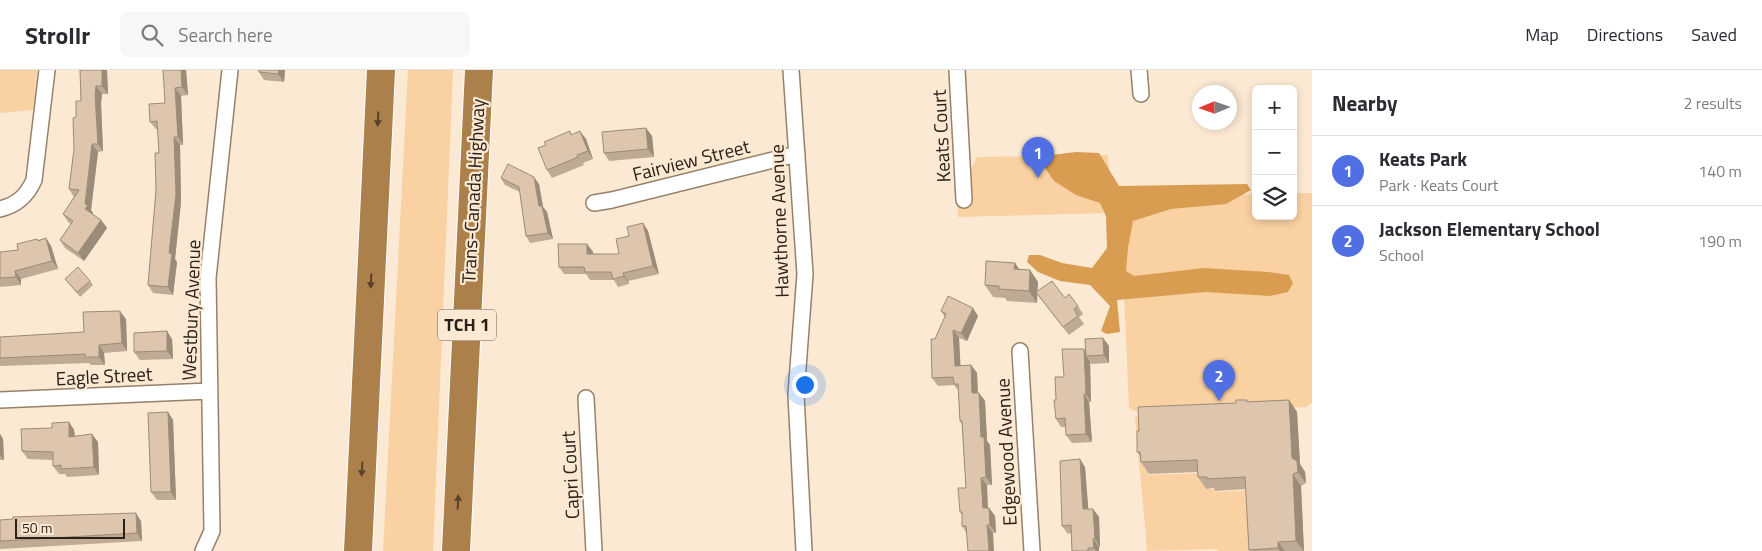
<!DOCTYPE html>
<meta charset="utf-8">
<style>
body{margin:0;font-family:"Titillium Web",sans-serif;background:#f7f7f7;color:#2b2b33}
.controls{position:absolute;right:15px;top:15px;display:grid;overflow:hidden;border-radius:8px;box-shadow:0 2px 8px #0003}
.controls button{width:45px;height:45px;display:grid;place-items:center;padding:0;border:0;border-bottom:1px solid #e1e1e2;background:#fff;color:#2b2b33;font:25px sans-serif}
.compass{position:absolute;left:1192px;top:15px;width:45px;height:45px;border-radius:50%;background:#fff;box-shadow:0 2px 8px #0003;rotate:268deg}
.scale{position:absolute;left:15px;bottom:12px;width:110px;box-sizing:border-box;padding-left:5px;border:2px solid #2a2118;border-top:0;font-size:14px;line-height:18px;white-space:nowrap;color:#2a2118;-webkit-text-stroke:4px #fbe9d4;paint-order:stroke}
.you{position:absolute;left:804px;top:314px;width:18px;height:18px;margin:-12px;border:4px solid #fff;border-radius:50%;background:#1a73e8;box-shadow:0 0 0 8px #1a73e833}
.badge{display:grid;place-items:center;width:32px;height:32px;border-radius:50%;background:#4f6fe3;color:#fff;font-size:16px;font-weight:700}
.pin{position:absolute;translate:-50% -41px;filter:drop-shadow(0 1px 2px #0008)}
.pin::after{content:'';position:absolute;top:26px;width:18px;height:15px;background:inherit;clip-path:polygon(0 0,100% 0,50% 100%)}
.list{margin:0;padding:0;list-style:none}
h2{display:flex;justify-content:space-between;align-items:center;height:65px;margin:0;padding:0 20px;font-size:21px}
h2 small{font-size:16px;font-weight:400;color:#7c7c81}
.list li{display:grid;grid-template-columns:32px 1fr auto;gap:15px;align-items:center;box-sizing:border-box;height:70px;padding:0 20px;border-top:1px solid #e1e1e2}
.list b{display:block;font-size:19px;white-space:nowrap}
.list p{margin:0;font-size:16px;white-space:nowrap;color:#7c7c81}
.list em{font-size:16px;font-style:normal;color:#7c7c81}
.icon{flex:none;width:28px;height:28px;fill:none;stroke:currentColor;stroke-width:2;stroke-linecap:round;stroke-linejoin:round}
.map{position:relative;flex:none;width:1312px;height:481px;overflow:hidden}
header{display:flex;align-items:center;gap:30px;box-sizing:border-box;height:70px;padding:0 25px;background:#fff;border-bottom:1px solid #e1e1e2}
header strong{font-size:24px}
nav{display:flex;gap:28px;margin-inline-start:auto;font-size:18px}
.search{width:350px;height:45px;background:#f7f7f7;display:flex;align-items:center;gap:12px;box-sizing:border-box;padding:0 18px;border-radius:8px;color:#7c7c81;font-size:19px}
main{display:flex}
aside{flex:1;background:#fff}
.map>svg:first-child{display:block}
.green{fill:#f9d1a2}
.forest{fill:#d99d51}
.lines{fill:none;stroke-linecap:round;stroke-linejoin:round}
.minor-casing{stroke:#96816a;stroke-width:18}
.motorway-casing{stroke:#fff;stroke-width:30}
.minor{stroke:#fff;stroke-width:15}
.motorway{stroke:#ac804a;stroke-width:28}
.wall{fill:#beaa95}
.shaded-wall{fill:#9b8b79}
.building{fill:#ddc6ad;stroke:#9b8b79}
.oneway{fill:#58422a}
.labels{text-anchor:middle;stroke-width:4.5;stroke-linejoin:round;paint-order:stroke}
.shield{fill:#fbe9d4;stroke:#695d50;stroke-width:1}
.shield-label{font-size:18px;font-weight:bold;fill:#2a2118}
.street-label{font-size:19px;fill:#2a2118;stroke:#fbe9d4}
</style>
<header>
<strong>Strollr</strong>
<div class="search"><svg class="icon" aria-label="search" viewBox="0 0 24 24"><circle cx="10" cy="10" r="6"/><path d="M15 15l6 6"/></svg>Search here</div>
<nav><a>Map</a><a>Directions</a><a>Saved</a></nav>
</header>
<main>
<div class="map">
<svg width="1312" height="481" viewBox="0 0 1312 481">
<rect width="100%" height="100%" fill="#fbe9d4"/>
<path class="green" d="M0,0H37L33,40L0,43Z
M408,0H453L433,481H383Z
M1108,85L1111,143L958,147L957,129L977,87Z
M1293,123H1312V333L1306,337L1256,339L1255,332H1246L1147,381L1148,405L1203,403L1205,419H1214L1215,422L1253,420L1255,481H1218L1217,479L1147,481C1144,436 1138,391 1135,346L1144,345L1129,338L1120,129L1256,124V146H1293Z"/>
<path class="forest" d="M1076,82L1099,83L1119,116L1247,114L1251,120L1226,134L1171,139L1133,151L1128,178L1126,201L1134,206L1204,198L1268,202L1289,205L1293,213L1288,222L1270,226L1206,222L1117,230L1120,262L1107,264L1101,261L1110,236L1090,215L1060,211L1038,202L1027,192L1029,185H1040L1062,193L1092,198L1107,178L1106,146L1100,133L1076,125L1054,111L1043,95L1051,85Z"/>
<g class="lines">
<defs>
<path id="minor" d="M791,0L805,204L796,325L804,481
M957,0L964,130
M1139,0L1141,24
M594,133L612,130L797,84
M0,139C17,135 27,126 34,110L47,0
M1020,281L1032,481
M586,328L594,481
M0,330L209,321
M203,481L212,461L208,208L230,0"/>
<path id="motorway" d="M358,481L381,0
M456,481L479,0"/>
</defs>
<use href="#minor" class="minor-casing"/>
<use href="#motorway" class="motorway-casing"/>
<use href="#minor" class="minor"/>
<use href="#motorway" class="motorway"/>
</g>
<path class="wall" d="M80,0H107L108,24H102L101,33L103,81L98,82L91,140L93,143L92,144L101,150L107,158L84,191L65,178L60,170L71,154L68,152L63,144L74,127L69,119L74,79L76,47L81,31Z
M186,0L188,25L181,26L183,75H180L181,132L175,189L177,192L173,225L153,223L148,215L159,83L158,59H156L150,52L165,33Z
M285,0L284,12L264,10L259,2Z
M646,58L652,66L654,87L609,91L604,83Z
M572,64L586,69L593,89L583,93L584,95L552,108L547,100Z
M501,108L539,114L543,137L547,142L553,169L530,173L526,166L520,122L505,115Z
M643,153L648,161L659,204L628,211L629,214L618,217L614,210H590L586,204H564L559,197L587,174L593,182V184H619L629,166Z
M46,168L51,176L58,199L21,209V215L0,217V182L18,180L38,170Z
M1015,193L1019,199L1030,200L1038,212L1037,222L1065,228L1078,236L1083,244L1079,247L1084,254L1069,265L1037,224V233L1007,231L1005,228L993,227L985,215Z
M65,209L90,211L93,215L80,227Z
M941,241L978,246L967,271L959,268L960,296L971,295L977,303L978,323H979L985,331L987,371L990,375L992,415H987L988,438H989L995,446L996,463L966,462L962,456V445L960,442L966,418L962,355L960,351L958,320L954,315L938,316L932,308L935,269L945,247Z
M126,249L127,281L104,283L105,295H91L89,293L0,296V267L84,262Z
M1103,268L1109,276V293L1091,294L1090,292L1091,332H1089L1092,372L1072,373L1066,365V357H1061L1056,349V330L1064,307L1086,281Z
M172,269L173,289L140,290L134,282Z
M1289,330L1297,342L1300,394L1305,402L1306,413L1301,416L1304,481H1250L1249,480L1246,419L1215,421L1214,418L1206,419L1198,407L1197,402L1149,404L1141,392L1140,386L1137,382L1139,361L1249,332Z
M168,342L173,350L176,430H157L151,422Z
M69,352L74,360L75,366L98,372L99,405L67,407L65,404H59L53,396V390L28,389L22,381L52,358Z
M0,364L3,369L4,390H0Z
M1085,397L1088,439H1093L1099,447L1100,477H1099V481H1072L1071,463L1068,464L1062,456Z
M0,450L141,451L142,471L0,479Z"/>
<path class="shaded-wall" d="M102,0H107L108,24L102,16Z
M181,0H186L188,25L182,17Z
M279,0H285L284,12L278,4Z
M96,16L102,24L101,33L103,81L98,74L95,25Z
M175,18L181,26L183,75L178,67Z
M646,58L652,66L654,87L648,79Z
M580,61L586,69L593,89L588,81Z
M174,67L180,75L181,132L175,189L177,192L173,225L168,217Z
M92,74L98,82L91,140L93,143L91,147L85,139Z
M534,107L539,114L543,137L547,142L553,169L548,163L539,136Z
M101,150L107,158L84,191L78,183Z
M643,153L648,161L659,204L653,196Z
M46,168L51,176L58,199L52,191Z
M587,174L593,182V191L587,184Z
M1015,193L1023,205L1014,199Z
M1030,200L1038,212L1037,233L1029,221Z
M15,201L21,209V215L16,207Z
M623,203L628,211L629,214L624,206Z
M973,238L978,246L967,271L961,263Z
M120,241L126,249L127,281L122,273Z
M953,260L959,268L961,304L955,296Z
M167,261L172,269L173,289L167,281Z
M1103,268L1109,276V293L1104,285Z
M99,275L104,283L105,295L99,287Z
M1084,279L1089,286H1086L1090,292L1091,332L1086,324Z
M971,295L977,303L978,331L972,323Z
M979,323L985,331L987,371L990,375L992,415L986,407L981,367Z
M1084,324L1089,332L1092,372L1086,364Z
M1289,330L1297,342L1300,394L1305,402L1306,413L1298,402L1292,388Z
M168,342L173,350L176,430L171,422Z
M69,352L74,360L75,375L69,367Z
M0,364L3,369L4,390L0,385Z
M92,364L98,372L99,405L94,397Z
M1080,389L1085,397L1089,447L1083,439Z
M1293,404L1301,416L1304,481L1296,471Z
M981,408L987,415L988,446L983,438Z
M989,438L995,446L996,463L990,455Z
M1093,439L1099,447L1100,477L1095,469Z
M136,443L141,451L142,471L137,463Z
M987,455L993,463L994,481H989Z
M1093,469L1099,477V481H1096L1094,478Z
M1278,472L1285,481H1280L1278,478Z"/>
<path class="building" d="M80,0H102V16H96L95,25L98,74H92L85,134L88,135L85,139L101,150L78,183L60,170L73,151L63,144L79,120L69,119L74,79L73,48L76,47V31H81Z
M163,0H181L182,17L175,18L178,67H174L176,124L169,183L172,184L168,217L148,215L156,120L155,83H159L157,51L150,52L149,34L165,33Z
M259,0H279L278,4L259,2Z
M646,58L648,79L604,83L602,62Z
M570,61L571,65L580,61L588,81L577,85L578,87L547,100L538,78L546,75L544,72Z
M508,94L534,107L539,136H542L548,163L526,166L519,117L501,108Z
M643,153L653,196L623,203L624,206L613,209L611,202H585L584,197H559L558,174H587V184H619L616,169L629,166L627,157Z
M46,168L52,191L15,201L16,207L0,208V182L18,180L17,174L37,169L38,171Z
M986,191L1015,193L1014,199L1030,200L1029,221L999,219V216L985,215Z
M78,197L90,211L77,222L65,209Z
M1052,211L1065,228L1069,224L1078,236L1074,239L1078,246L1063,257L1036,222Z
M948,226L973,238L961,263L953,260L955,296L971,295L972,323H979L981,367H984L986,407L981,408L983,438H989L990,455H987L989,481H968L966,456H962V442H960L958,418H966L962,351H960L958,314H954L953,307L932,308L931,269H935L946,244L941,241Z
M120,241L122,273L99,275V287H85V284L0,288V267L84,262L83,242Z
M167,261V281L134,282V263Z
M1103,268L1104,285L1086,286L1085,269Z
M1062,279H1084L1086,324H1084L1086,364L1066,365L1065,348L1056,349L1054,330H1056L1055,307H1064Z
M1236,330H1247V332L1289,330L1292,388L1297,391L1298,402L1293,404L1296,471L1278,472V478L1249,480L1245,407L1207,409V407H1198L1197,390L1141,392L1140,382H1137V361H1139L1138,337L1236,333Z
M168,342L171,422H151L148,343Z
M69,352V367L92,364L94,397L61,399V395L53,396V382L22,381L21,359L52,358V353Z
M1080,389L1083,439H1093L1095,469H1093L1094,478H1088V481H1072L1071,455L1062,456L1060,391Z
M136,443L137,463L0,471V450L13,449V447Z"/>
<defs><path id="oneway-solid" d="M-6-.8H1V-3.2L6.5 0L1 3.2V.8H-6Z" transform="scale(1.25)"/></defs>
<g class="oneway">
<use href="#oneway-solid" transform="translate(378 49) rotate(93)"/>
<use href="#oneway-solid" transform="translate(371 211) rotate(93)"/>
<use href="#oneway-solid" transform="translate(362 399) rotate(93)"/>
<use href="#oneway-solid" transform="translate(458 432) rotate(-87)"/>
</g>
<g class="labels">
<rect class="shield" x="438" y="239.5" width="58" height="31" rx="4"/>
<g class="shield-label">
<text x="467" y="261">TCH 1</text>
</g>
<g class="street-label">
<text transform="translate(941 66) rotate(-93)" y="7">Keats Court</text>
<text transform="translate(691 90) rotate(-14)" y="7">Fairview Street</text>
<text transform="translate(473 121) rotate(-87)" y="7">Trans-Canada Highway</text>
<text transform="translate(779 151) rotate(-92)" y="7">Hawthorne Avenue</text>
<text transform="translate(191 240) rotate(-88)" y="7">Westbury Avenue</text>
<text transform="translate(104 306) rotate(-3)" y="7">Eagle Street</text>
<text transform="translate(1006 382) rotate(-93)" y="7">Edgewood Avenue</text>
<text transform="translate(570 405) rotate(-93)" y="7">Capri Court</text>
</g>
</g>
</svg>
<div class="controls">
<button>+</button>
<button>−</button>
<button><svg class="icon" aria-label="layers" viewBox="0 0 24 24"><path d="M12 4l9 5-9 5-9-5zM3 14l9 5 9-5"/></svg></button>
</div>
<svg class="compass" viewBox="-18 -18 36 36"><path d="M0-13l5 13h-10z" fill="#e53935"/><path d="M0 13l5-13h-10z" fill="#7c7c81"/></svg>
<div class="scale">50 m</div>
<div class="you"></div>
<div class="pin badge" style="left:1038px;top:108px">1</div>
<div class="pin badge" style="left:1219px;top:331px">2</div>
</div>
<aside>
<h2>Nearby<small>2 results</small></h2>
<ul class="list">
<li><span class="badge">1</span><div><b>Keats Park</b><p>Park · Keats Court</p></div><em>140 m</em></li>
<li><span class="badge">2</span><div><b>Jackson Elementary School</b><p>School</p></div><em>190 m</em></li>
</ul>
</aside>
</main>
